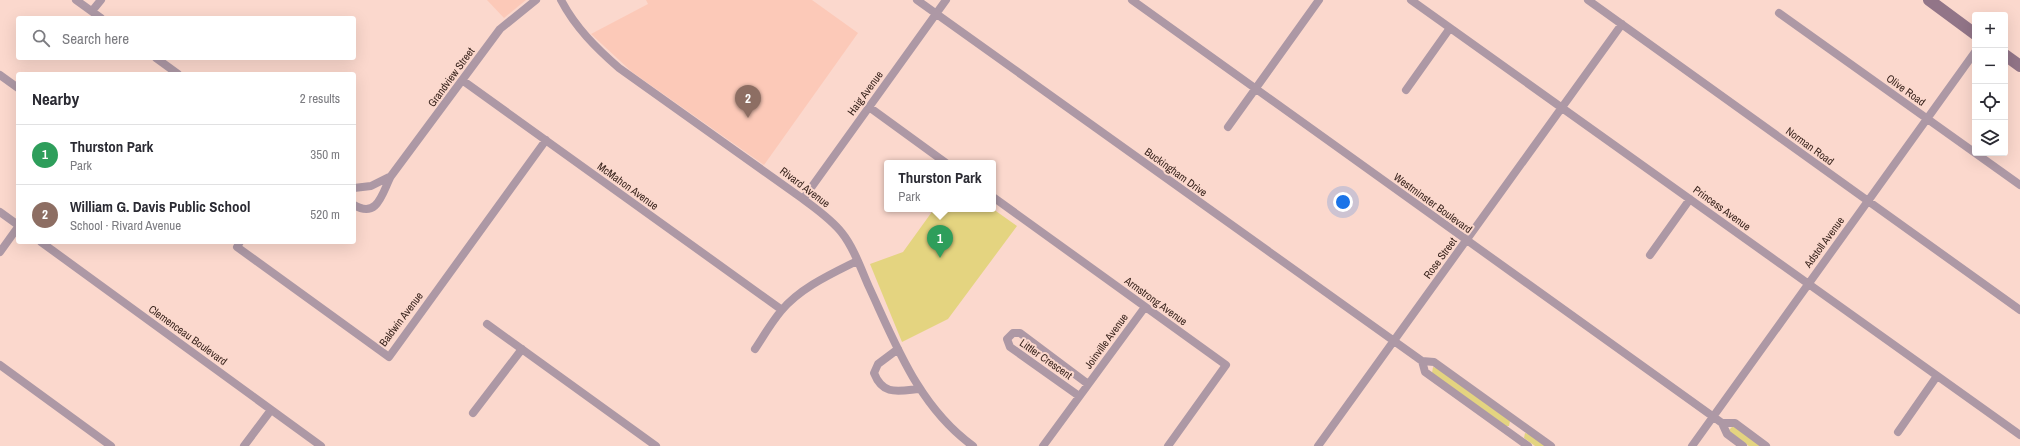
<!DOCTYPE html>
<meta charset="utf-8">
<style>
body{margin:0;font-family:"Archivo Narrow",sans-serif;background:#f2f2f3;color:#2b2b33}
.controls{position:absolute;right:12px;top:12px;display:grid;overflow:hidden;border-radius:4px;box-shadow:0 4px 16px #0002}
.controls button{width:36px;height:36px;display:grid;place-items:center;padding:0;border:0;border-bottom:1px solid #e1e1e2;background:#fff;color:#2b2b33;font:20px sans-serif}
.you{position:absolute;left:1343px;top:202px;width:14px;height:14px;margin:-10px;border:3px solid #fff;border-radius:50%;background:#1a73e8;box-shadow:0 0 0 6px #1a73e833}
.badge{display:grid;place-items:center;width:26px;height:26px;border-radius:50%;background:#195f71;color:#fff;font-size:13px;font-weight:700}
.pin{position:absolute;translate:-50% -33px;filter:drop-shadow(0 1px 2px #0008)}
.pin::after{content:'';position:absolute;top:21px;width:14px;height:12px;background:inherit;clip-path:polygon(0 0,100% 0,50% 100%)}
.popup{position:absolute;left:884px;top:160px;width:112px;height:52px;box-sizing:border-box;display:grid;place-content:center;border-radius:4px;background:#fff;filter:drop-shadow(0 1px 3px #0005);font-size:13px;white-space:nowrap;color:#7c7c81}
.popup b{font-size:15px;color:#2b2b33}
.popup::after{content:'';position:absolute;left:50%;top:100%;margin-left:-8px;border:8px solid transparent;border-top-color:#fff}
.list{margin:0;padding:0;list-style:none}
h2{display:flex;justify-content:space-between;align-items:center;height:52px;margin:0;padding:0 16px;font-size:17px}
h2 small{font-size:13px;font-weight:400;color:#7c7c81}
.list li{display:grid;grid-template-columns:26px 1fr auto;gap:12px;align-items:center;box-sizing:border-box;height:60px;padding:0 16px;border-top:1px solid #e1e1e2}
.list b{display:block;font-size:15px;white-space:nowrap}
.list p{margin:0;font-size:13px;white-space:nowrap;color:#7c7c81}
.list em{font-size:13px;font-style:normal;color:#7c7c81}
.icon{flex:none;width:22px;height:22px;fill:none;stroke:currentColor;stroke-width:2;stroke-linecap:round;stroke-linejoin:round}
.map{position:relative;flex:none;width:2020px;height:446px;overflow:hidden}
.search{position:absolute;background:#fff;box-shadow:0 4px 16px #0002;left:16px;top:16px;width:340px;height:44px;display:flex;align-items:center;gap:10px;box-sizing:border-box;padding:0 14px;border-radius:4px;color:#7c7c81;font-size:15px}
.panel{position:absolute;background:#fff;box-shadow:0 4px 16px #0002;left:16px;top:72px;width:340px;height:172px;border-radius:4px}
.map>svg:first-child{display:block}
.built{fill:#fcc9b8}
.green{fill:#e4d480}
.lines{fill:none;stroke-linecap:round;stroke-linejoin:round}
.street{stroke:#ad98a5;stroke-width:8}
.secondary{stroke:#927588;stroke-width:12}
.labels{text-anchor:middle;stroke-width:4;stroke-linejoin:round;paint-order:stroke}
.street-label{font-size:11px;fill:#39241d;stroke:#fbd8cd}
</style>
<div class="map">
<svg width="2020" height="446" viewBox="0 0 2020 446">
<rect width="100%" height="100%" fill="#fbd8cd"/>
<path class="built" d="M487,0H526L504,18Z
M646,0H812L858,33L764,165L632,72L591,34L648,4Z"/>
<path class="green" d="M934,209H993L1017,226L948,319L902,342L870,264L903,252Z
M1433,367L1437,368L1510,421L1509,426H1506L1432,373Z
M1732,427H1735L1762,446H1749L1730,433L1729,430Z
M1525,433L1529,434L1546,446H1535L1524,438Z"/>
<g class="lines">
<path class="street" d="M76,0L101,18
M561,0C575,27 596,48 619,68L803,199C816,209 831,219 842,233C854,248 861,269 869,287C896,345 919,407 973,446
M917,0L1422,361L1434,362L1551,446
M1132,0L1722,423L1727,434L1743,446
M1411,0L2020,435
M1588,0L2020,310
M92,11L101,0
M1779,13L2020,185
M156,58L178,74
M0,75L18,88
M462,80L782,310
M1406,90L1450,28
M869,107L946,163
M1228,127L1319,0
M354,188L371,186L391,176L500,29L536,0
M993,197L1226,365L1168,446
M803,199L946,0
M354,205C378,219 382,193 391,176
M0,212L18,225
M41,242L321,446
M240,242L237,247L389,357L546,140
M0,252L18,227
M1650,255L1690,199
M487,324L656,446
M755,349C763,337 771,323 781,311C800,288 831,274 857,261
M898,349L878,364L874,373C883,396 898,391 919,389
M1422,361L1425,372L1528,446
M0,365L111,446
M1079,396L1010,347L1007,339L1013,333H1020L1088,384
M473,413L522,349
M1722,423H1735L1766,446
M1898,432L1937,376
M244,446L271,410
M1043,446L1145,307
M1318,446L1622,24
M1692,446L1975,52"/>
<path class="secondary" d="M1929,0L1975,34
M2005,55L2020,66"/>
</g>
<g class="labels">
<g class="street-label">
<text transform="translate(451 77) rotate(-54)" y="4">Grandview Street</text>
<text transform="translate(1906 90) rotate(36)" y="4">Olive Road</text>
<text transform="translate(865 93) rotate(-54)" y="4">Haig Avenue</text>
<text transform="translate(1810 146) rotate(36)" y="4">Norman Road</text>
<text transform="translate(1176 172) rotate(36)" y="4">Buckingham Drive</text>
<text transform="translate(628 186) rotate(36)" y="4">McMahon Avenue</text>
<text transform="translate(805 187) rotate(37)" y="4">Rivard Avenue</text>
<text transform="translate(1433 203) rotate(36)" y="4">Westminster Boulevard</text>
<text transform="translate(1722 208) rotate(36)" y="4">Princess Avenue</text>
<text transform="translate(1824 242) rotate(-54)" y="4">Adstoll Avenue</text>
<text transform="translate(1440 258) rotate(-54)" y="4">Rose Street</text>
<text transform="translate(1156 301) rotate(36)" y="4">Armstrong Avenue</text>
<text transform="translate(401 319) rotate(-53)" y="4">Baldwin Avenue</text>
<text transform="translate(188 335) rotate(36)" y="4">Clemenceau Boulevard</text>
<text transform="translate(1106 341) rotate(-54)" y="4">Joinville Avenue</text>
<text transform="translate(1046 359) rotate(35)" y="4">Littler Crescent</text>
</g>
</g>
</svg>
<div class="controls">
<button>+</button>
<button>−</button>
<button><svg class="icon" aria-label="locate" viewBox="0 0 24 24"><circle cx="12" cy="12" r="6"/><path d="M12 2v4M12 18v4M2 12h4M18 12h4"/></svg></button>
<button><svg class="icon" aria-label="layers" viewBox="0 0 24 24"><path d="M12 4l9 5-9 5-9-5zM3 14l9 5 9-5"/></svg></button>
</div>
<div class="you"></div>
<div class="pin badge" style="left:940px;top:258px;background:#2e9e5b">1</div>
<div class="popup"><b>Thurston Park</b>Park</div>
<div class="pin badge" style="left:748px;top:118px;background:#8d6e63">2</div>
<div class="search"><svg class="icon" aria-label="search" viewBox="0 0 24 24"><circle cx="10" cy="10" r="6"/><path d="M15 15l6 6"/></svg>Search here</div>
<section class="panel">
<h2>Nearby<small>2 results</small></h2>
<ul class="list">
<li><span class="badge" style="background:#2e9e5b">1</span><div><b>Thurston Park</b><p>Park</p></div><em>350 m</em></li>
<li><span class="badge" style="background:#8d6e63">2</span><div><b>William G. Davis Public School</b><p>School · Rivard Avenue</p></div><em>520 m</em></li>
</ul>
</section>
</div>
